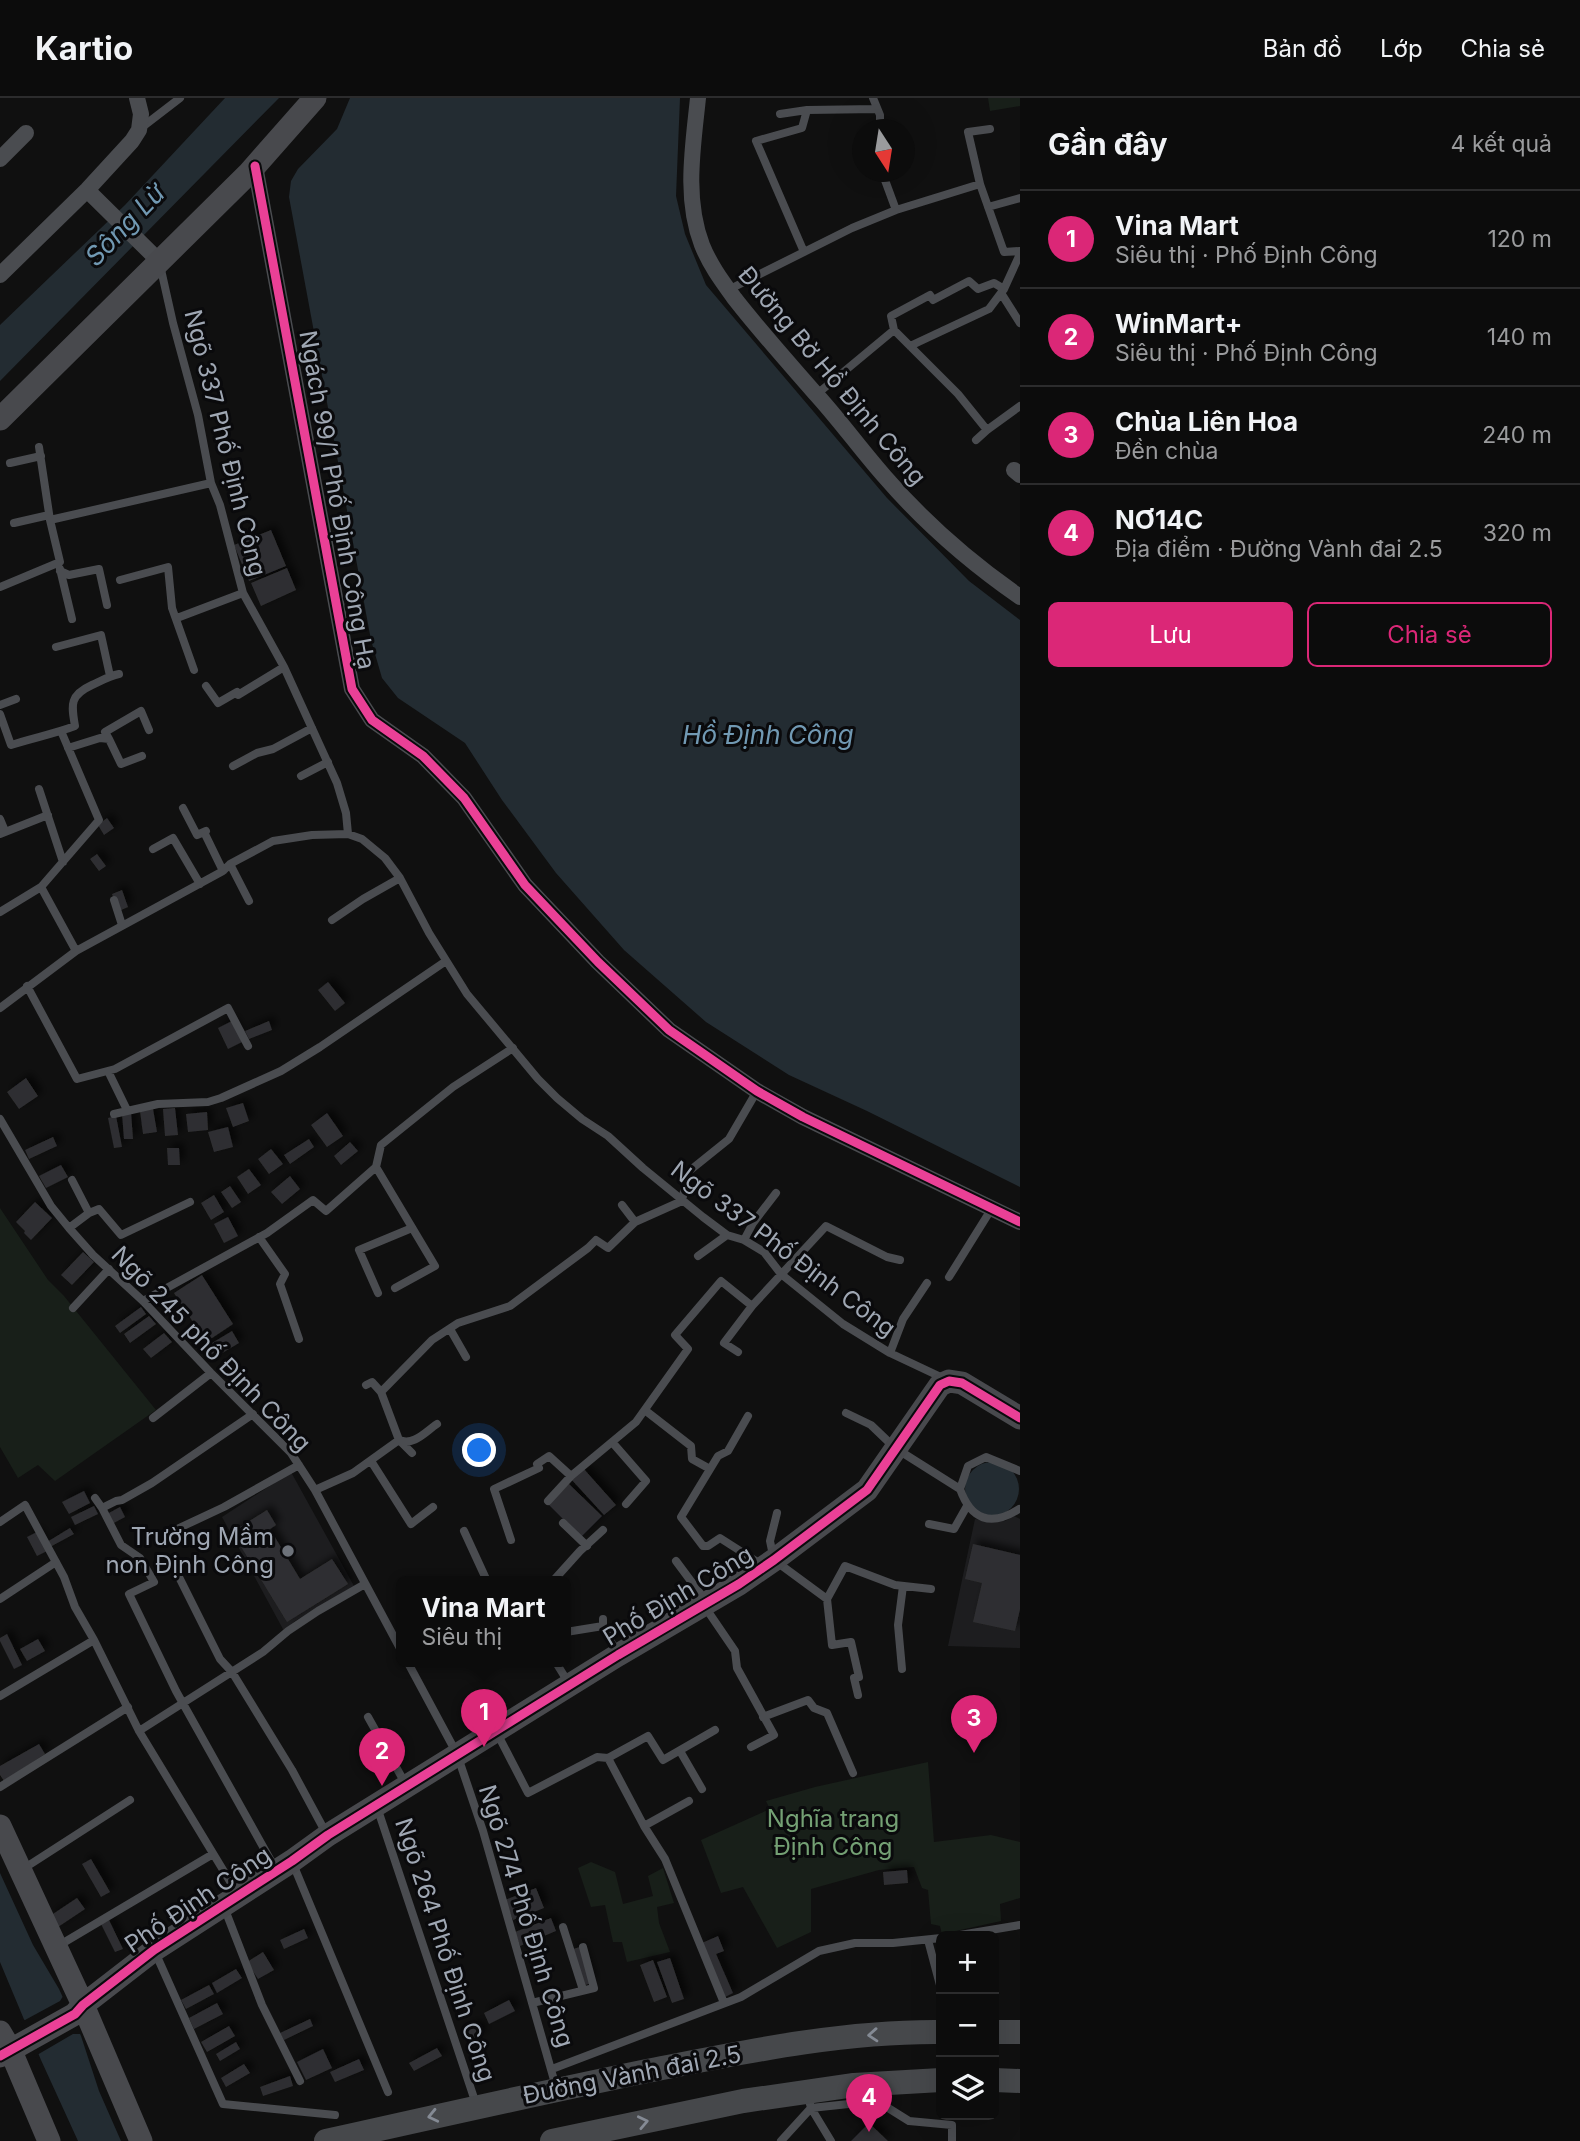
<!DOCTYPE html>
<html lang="vi">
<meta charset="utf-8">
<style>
body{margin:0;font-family:Inter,sans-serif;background:#1a1a1a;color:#f1f3f6}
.controls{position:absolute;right:21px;bottom:21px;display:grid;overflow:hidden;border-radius:10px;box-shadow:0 7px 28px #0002}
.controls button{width:63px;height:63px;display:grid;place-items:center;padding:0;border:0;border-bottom:2px solid #2c2c2d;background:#0c0c0c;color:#f1f3f6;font:35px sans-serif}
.compass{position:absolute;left:852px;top:21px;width:63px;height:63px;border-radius:50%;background:#0c0c0c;box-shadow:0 7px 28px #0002;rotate:168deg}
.you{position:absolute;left:480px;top:1353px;width:24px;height:24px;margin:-18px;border:5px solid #fff;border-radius:50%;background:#1a73e8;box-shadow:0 0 0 10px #1a73e833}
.badge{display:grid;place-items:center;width:46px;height:46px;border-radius:50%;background:#db2777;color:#fff;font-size:23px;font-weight:700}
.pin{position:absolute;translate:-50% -58px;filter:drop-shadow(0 2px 4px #0008)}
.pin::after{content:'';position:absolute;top:37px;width:24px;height:21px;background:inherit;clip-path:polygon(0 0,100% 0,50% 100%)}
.popup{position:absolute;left:396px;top:1478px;width:175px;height:91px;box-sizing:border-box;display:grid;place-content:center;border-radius:10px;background:#0c0c0c;filter:drop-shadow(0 2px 5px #0005);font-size:23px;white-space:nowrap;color:#9a9b9d}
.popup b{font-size:26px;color:#f1f3f6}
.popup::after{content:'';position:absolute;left:50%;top:100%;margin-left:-14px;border:14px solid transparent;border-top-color:#0c0c0c}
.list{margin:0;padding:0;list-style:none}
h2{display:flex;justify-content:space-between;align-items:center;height:91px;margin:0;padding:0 28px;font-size:30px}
h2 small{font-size:23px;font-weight:400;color:#9a9b9d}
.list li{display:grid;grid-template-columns:46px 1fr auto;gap:21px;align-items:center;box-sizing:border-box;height:98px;padding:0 28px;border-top:2px solid #2c2c2d}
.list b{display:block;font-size:26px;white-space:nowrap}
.list p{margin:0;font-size:23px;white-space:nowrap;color:#9a9b9d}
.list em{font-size:23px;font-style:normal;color:#9a9b9d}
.actions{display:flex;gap:14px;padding:21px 28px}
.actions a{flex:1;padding:16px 0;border:2px solid #db2777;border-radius:10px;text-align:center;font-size:24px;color:#db2777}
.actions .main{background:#db2777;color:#fff}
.icon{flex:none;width:38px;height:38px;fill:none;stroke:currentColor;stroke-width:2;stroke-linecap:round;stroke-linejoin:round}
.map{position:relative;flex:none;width:1020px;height:2043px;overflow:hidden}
header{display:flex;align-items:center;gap:42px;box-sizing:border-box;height:98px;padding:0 35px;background:#0c0c0c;border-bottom:2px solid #2c2c2d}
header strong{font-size:33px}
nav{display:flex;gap:38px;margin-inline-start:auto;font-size:24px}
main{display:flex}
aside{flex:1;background:#0c0c0c}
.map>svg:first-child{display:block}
.built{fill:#1d1d1f}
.green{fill:#181f19}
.water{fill:#232c32}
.pier{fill:#101010}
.building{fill:#2f2f31;filter:url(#shadow)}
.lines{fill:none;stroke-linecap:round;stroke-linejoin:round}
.lane{stroke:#4a4c50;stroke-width:8}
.street{stroke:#4a4c50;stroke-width:16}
.secondary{stroke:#48494d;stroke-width:23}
.primary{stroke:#46484b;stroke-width:24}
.cycleway-casing{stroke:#0a0a0c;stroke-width:13}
.cycleway{stroke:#ea4096;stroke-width:9}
.oneway{stroke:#848a94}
.poi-dot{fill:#6d727a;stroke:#0a0a0c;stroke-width:2.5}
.labels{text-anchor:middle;stroke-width:6;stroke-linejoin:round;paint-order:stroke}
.street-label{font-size:24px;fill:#9fa7b3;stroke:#0a0a0c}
.poi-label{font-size:24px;fill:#9fa7b3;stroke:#0a0a0c;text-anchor:end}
.park-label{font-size:24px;fill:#74a074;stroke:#0a0a0c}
.water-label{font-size:26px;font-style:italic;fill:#7199b3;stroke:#0a0a0c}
</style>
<header>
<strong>Kartio</strong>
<nav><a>Bản đồ</a><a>Lớp</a><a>Chia sẻ</a></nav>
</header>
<main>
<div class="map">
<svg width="1020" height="2043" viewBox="0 0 1020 2043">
<defs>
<filter id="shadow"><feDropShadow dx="5" dy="-5" stdDeviation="3.5" flood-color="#0009"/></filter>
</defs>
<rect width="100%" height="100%" fill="#101010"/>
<path class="built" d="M291,1374L354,1488L295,1523L284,1533L222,1419Z
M1014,1418L1020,1421V1550L948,1548L975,1421L993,1424L1005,1423Z"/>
<path class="green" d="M988,0H1020V8L990,13Z
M0,1110L48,1182L64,1198L156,1312L55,1383L38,1367L18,1380L0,1349Z
M928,1664L934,1744L991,1737L1020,1744V1800L1000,1806L1001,1823L942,1836L940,1828L931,1826L928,1792L922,1790L914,1769L879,1772L811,1791V1834L777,1850L743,1789L721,1795L701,1742L770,1711L766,1703L815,1689Z
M591,1764L615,1774L623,1806L653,1798L648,1778L663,1770L674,1805L657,1809L659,1825L670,1854L627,1864L622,1844H613L605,1807L591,1809L578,1770Z"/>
<path class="water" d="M225,0H279L0,283V227L125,107Z
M350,0H680L676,98L685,136L706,187L887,400L969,483L1020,522V1089L867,1013L789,977L706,924L624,852L556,775L502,702L465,645L398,600L382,580L371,542L289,99L291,83L298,71L337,31Z
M965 1391a27 27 0 1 1 54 0a27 27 0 1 1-54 0Z
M0,1775L33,1847L59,1891L81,1938L99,1993L121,2043H78L41,1962L0,1864Z"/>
<path class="pier" d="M65,1895L83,1936H73L37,1957L36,1960L20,1921L25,1922L60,1903Z"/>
<path class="building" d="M271,432L286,468L249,483L234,447Z
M287,470L296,492L261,508L251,485Z
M107,720L114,730L104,737L98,727Z
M97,756L106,768L99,773L90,761Z
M122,792L128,809L119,813L112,796Z
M328,884L345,905L335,913L318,892Z
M232,923L242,944L228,951L218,930Z
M269,923L272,932L249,941L245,933Z
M26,980L38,998L19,1011L7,994Z
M243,1005L249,1023L233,1029L226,1010Z
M175,1010L178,1037L165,1038L163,1011Z
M153,1011L157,1034L143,1036L140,1013Z
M131,1014L133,1041H124L122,1015Z
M207,1014L208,1032L188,1034L186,1016Z
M327,1015L343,1038L327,1049L311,1027Z
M116,1018L122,1049L114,1050L108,1020Z
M228,1029L233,1049L214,1054L208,1034Z
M53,1039L57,1048L29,1061L25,1052Z
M309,1041L314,1049L290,1066L284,1057Z
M350,1044L358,1053L341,1067L334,1058Z
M167,1050H179L180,1067H168Z
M271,1051L283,1066L269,1076L258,1061Z
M61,1067L68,1079L46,1090L39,1078Z
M249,1071L261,1087L248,1096L237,1079Z
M290,1078L300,1091L282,1106L271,1094Z
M230,1088L241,1104L232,1110L221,1094Z
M214,1097L224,1114L211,1122L201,1105Z
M35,1104L52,1120L31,1142L24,1135L25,1133L16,1124Z
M228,1119L238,1138L224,1145L214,1126Z
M83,1154L94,1164L72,1187L61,1177Z
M202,1177L233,1226L206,1244L174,1195Z
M141,1209L146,1216L120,1235L115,1228Z
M149,1218L156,1226L130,1245L124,1236Z
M232,1233L239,1245L214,1260L207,1248Z
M164,1235L172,1244L151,1260L143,1251Z
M583,1370L616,1407L604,1417L571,1381Z
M569,1386L602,1418L581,1439L548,1406Z
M84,1393L90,1405L69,1416L62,1404Z
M94,1408L98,1416L75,1427L71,1419Z
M120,1409L125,1419L112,1426L107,1416Z
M267,1412L276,1427L270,1431L300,1481L332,1461L348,1486L287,1524L232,1434Z
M70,1430L74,1436L50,1449L47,1444Z
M37,1434L47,1453L37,1458L27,1439Z
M973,1446L1020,1457V1511L1015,1533L973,1524L982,1485L965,1481Z
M7,1536L22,1567L14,1571L0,1543V1540Z
M38,1541L45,1553L27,1563L20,1551Z
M39,1646L45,1656L4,1683L0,1677V1668Z
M91,1761L110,1794L101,1799L82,1766Z
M907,1772L908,1785L884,1787L883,1774Z
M536,1790L544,1810L513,1822L505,1802Z
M77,1800L85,1811L58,1829L50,1818Z
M551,1820L556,1833L520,1848L515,1834Z
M109,1822L123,1851L115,1854L101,1826Z
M304,1831L308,1840L284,1851L280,1842Z
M718,1838L724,1853L716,1856L733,1895L725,1899L702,1845Z
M580,1849L592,1885L582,1888L570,1852Z
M263,1854L274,1872L258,1881L247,1864Z
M670,1860L684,1901L672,1905L657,1864Z
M653,1862L667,1899L654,1904L640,1867Z
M236,1871L242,1880L217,1895L212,1885Z
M209,1887L214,1896L186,1911L181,1902Z
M509,1902L515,1913L489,1926L484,1915Z
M217,1905L223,1916L194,1931L189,1920Z
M310,1921L313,1928L284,1942L280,1935Z
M479,1927L483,1937L465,1943L461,1932Z
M229,1928L235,1938L207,1954L201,1944Z
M236,1944L240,1951L220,1963L216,1956Z
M437,1950L442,1958L414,1973L409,1965Z
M323,1951L332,1970L306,1982L297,1964Z
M359,1961L364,1972L335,1984L330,1974Z
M244,1966L250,1975L226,1989L221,1980Z
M290,1978L293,1988L263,1998L260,1989Z
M869,2025L888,2043H851Z"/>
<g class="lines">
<path class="lane" d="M873,0L880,17V32
M780,16L807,12
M141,30L180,0
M882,74L896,112
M980,86L968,34L990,31
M988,109L1020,100
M804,154L756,43L802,30L807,12L877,11
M160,167L173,225L198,317L211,385L220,407L243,495L284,569L337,685L346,715L348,736L362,741L385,760L400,780L429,835L467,896L538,981L557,1000L582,1021L608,1038L643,1070L703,1119L727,1137L744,1142L764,1154L781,1176L843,1226L890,1255L943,1280
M728,192L852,130L896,112L980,86L1004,154L1020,153
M1001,195L1020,225
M894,232L891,218L930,197L933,202L969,183L978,191L994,185L1004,191
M910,248L989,211L1004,191L1020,156
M817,296L894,232L958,296L987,332L1020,308
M976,342L987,332
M39,349L50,422
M10,365L41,358
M14,425L49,417
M60,471L72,521
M60,473L69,477L99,471L107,507
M120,482L168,469L172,510L194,572
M0,489L60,464L50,422L211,385
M177,520L243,495
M56,549L101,537L110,578
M206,588L218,605L237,594L238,597L284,569
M0,607L16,601
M0,616L11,647C32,640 54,636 75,628C71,606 70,597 92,587C101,583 109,578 119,576
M109,641L105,634L141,613L149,632
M68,650L100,640L109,641L121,666L142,658
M233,668L257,655L273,651L312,630
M301,678L328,664
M39,691L63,764
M183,710L197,737L206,733
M0,721L5,733
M204,734L223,773
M0,736L48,717
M153,751L173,740L200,786
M230,766L249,803
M41,789L76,853
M114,802L122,827
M0,814L41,789L99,722L61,633
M332,822L363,801L400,780
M27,888L77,981L115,971L228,910L248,948
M0,910L76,853L223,773L230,766L273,743L312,737L348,736
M108,973L127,1012
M114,1016L158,1006L208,1004L221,1000L281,973L320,949L446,863
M0,1021L51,1108L69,1130L93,1157L143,1203L211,1275L291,1355L315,1392L402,1554
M376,1069L435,1168L395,1190
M72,1082L89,1115
M622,1107L635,1124
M69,1130L89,1115L99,1111L121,1137L190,1104
M259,1139L285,1176L280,1186L299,1241
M744,1142L753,1125L776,1095
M698,1158L727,1137
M949,1179L992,1110
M378,1195L359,1152L412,1130
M143,1203L267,1135L313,1102L326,1113L376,1069L381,1047L453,989L513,950
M73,1210L109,1171
M450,1231L466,1259
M738,1254L724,1245L752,1208L826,1128L887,1159L900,1162
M890,1255L903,1221L927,1185
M366,1287L372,1284L381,1294L399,1342L412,1355
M381,1294L432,1242L458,1225L510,1208L588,1150L596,1142L608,1150L635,1124L682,1103L688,1074L729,1041L757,993
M646,1313L691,1348L692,1361L710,1371
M846,1315L871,1327L895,1350L960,1391
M253,1316L152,1385L122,1402L116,1403L102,1410L121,1447L140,1460L154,1484L129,1496L176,1593L275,1770
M748,1318L728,1353L718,1358L681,1419L703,1448H708L720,1440L762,1467
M153,1320L211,1275
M612,1344L646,1383L626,1406
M371,1363L411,1426L433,1409
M315,1392L353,1375L399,1342C414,1348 425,1334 437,1326
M95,1400L102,1410
M548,1403L571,1378L636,1324L688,1251L675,1237L721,1183L752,1208
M1019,1411C991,1429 971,1422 960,1391L968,1368L986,1359L1020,1373
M777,1415L770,1443L774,1462L827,1501L832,1547L851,1544L859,1579L854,1580L858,1597
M0,1424L25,1407L64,1479L75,1509L94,1542L139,1633L237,1795
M563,1425L587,1448
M929,1426L954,1431L967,1408
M179,1430L224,1409L299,1367
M464,1433L487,1483
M511,1442L494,1391L539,1370L537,1366L549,1358L571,1378
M676,1463L705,1502
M178,1477L220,1561L232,1574L292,1672L326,1735
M553,1483L580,1453L603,1432
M0,1501L56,1464
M827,1501L845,1468L895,1487L931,1491
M705,1509L735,1553L737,1570L774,1637L751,1649
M603,1521V1528L618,1557
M566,1534L603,1528
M407,1563L457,1656L483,1733L556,1989
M555,1563L568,1584
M902,1571L898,1527L903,1488
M0,1598L94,1542
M368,1619L405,1685
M763,1619L808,1602L814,1610L827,1615L853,1675
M139,1633L263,1554L288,1533L318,1513L365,1486
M497,1635L528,1695L597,1659L608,1660L648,1638L663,1662L715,1632
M680,1653L702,1691
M608,1660L644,1728L665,1761L724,1905
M0,1689L128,1609
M377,1709L476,2006
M644,1728L689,1703
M293,1766L388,1994
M23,1771L130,1702
M224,1809L262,1907L300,1983
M563,1829L583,1892
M954,1838L1020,1827
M928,1842L941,1891
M58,1848L213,1756
M155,1854L223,2006L335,2017
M532,1905L594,1890L583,1849
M552,1971L741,1899L819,1853L855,1845H893L941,1840
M808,1998L811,2010L877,2003L909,2023L952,2027V2043
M781,2043L811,2010L831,2043"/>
<path class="street" d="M698,0C693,49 684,100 702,147C710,167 722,183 735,201C760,233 787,263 814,294C839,321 861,352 885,379C924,424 971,465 1020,499
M0,61L26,35
M255,68L352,591L372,622L423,658L464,700L525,787L598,864L669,932L757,993L803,1019L1020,1124
M87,92L159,163
M0,177L87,92L132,43L139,32L141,16L137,0
M1014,372L1020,377"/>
<path class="secondary" d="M0,321L248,76L315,0
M0,1728L83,1907L141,2043
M0,1934L10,1951L49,2043
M0,1958L75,1916L83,1907L154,1852L292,1763L328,1737L618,1557L739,1486L774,1462L867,1392L940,1287L949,1283L962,1285L1020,1320"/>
<path class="primary" d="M994,1934H1020
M994,1982L1020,1983
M326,2043C433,2019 540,1995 647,1973C744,1954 842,1933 941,1934
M552,2043L743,2003L854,1987L941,1982"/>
<defs>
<path id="cycleway" d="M255,68L352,591L372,622L423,658L464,700L525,787L598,864L669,932L757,993L803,1019L1020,1124
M0,1958L75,1916L83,1907L154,1852L292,1763L328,1737L618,1557L739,1486L774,1462L867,1392L940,1287L949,1283L962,1285L1020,1320"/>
</defs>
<use href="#cycleway" class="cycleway-casing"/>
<use href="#cycleway" class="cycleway"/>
</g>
<defs><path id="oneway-chevron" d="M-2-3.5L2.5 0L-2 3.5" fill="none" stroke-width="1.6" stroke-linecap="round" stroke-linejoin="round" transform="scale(1.75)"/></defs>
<g class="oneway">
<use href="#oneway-chevron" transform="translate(873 1937) rotate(176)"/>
<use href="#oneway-chevron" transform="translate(433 2018) rotate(167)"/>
<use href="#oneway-chevron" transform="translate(643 2024) rotate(-12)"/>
</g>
<circle class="poi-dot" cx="288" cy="1453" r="7"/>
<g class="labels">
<g class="street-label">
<text transform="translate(832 278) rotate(50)" y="8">Đường Bờ Hồ Định Công</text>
<text transform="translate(225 345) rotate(76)" y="8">Ngõ 337 Phố Định Công</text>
<text transform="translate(337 402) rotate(80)" y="8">Ngách 99/1 Phố Định Công Hạ</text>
<text transform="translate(783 1151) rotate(37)" y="8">Ngõ 337 Phố Định Công</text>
<text transform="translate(211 1251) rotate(46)" y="8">Ngõ 245 phố Định Công</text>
<text transform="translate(678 1498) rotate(-31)" y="8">Phố Định Công</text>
<text transform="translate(198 1802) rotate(-34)" y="8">Phố Định Công</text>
<text transform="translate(526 1818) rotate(73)" y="8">Ngõ 274 Phố Định Công</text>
<text transform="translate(445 1852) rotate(72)" y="8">Ngõ 264 Phố Định Công</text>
<text transform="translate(632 1977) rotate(-11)" y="8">Đường Vành đai 2.5</text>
</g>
<g class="poi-label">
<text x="274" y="1447">Trường Mầm<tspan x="274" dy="28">non Định Công</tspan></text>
</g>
<g class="park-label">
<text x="833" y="1729">Nghĩa trang<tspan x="833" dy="28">Định Công</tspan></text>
</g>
<g class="water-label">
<text transform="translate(125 127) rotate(-46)" y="9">Sông Lừ</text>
<text x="768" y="646">Hồ Định Công</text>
</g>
</g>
</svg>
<div class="controls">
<button>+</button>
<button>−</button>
<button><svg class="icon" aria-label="layers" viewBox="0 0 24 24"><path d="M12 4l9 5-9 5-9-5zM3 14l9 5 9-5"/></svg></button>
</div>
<svg class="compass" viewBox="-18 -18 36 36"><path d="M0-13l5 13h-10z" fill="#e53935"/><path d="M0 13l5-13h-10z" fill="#9a9b9d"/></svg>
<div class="you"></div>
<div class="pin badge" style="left:484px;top:1649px">1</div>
<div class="popup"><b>Vina Mart</b>Siêu thị</div>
<div class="pin badge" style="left:382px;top:1688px">2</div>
<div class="pin badge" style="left:974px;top:1655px">3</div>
<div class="pin badge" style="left:869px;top:2034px">4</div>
</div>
<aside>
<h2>Gần đây<small>4 kết quả</small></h2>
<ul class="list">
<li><span class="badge">1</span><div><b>Vina Mart</b><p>Siêu thị · Phố Định Công</p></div><em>120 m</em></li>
<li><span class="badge">2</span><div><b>WinMart+</b><p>Siêu thị · Phố Định Công</p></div><em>140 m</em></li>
<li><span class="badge">3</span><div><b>Chùa Liên Hoa</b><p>Đền chùa</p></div><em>240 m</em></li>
<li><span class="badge">4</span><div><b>NƠ14C</b><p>Địa điểm · Đường Vành đai 2.5</p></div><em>320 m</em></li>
</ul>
<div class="actions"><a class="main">Lưu</a><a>Chia sẻ</a></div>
</aside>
</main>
